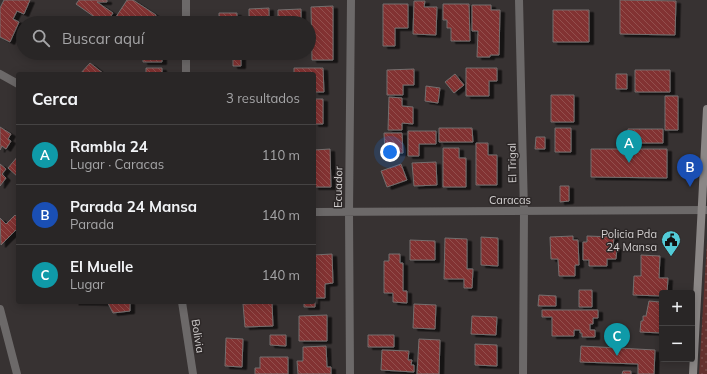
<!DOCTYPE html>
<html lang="es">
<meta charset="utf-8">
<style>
body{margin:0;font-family:Mulish,sans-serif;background:#312e2e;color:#f1f3f6}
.controls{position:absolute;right:12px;bottom:12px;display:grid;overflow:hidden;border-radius:4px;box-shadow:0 2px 10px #0003}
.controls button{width:36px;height:36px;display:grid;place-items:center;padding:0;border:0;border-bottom:1px solid #454343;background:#292626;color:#f1f3f6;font:20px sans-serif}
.you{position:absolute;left:390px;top:152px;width:14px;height:14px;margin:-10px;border:3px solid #fff;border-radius:50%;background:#1a73e8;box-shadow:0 0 0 6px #1a73e833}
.badge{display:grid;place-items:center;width:26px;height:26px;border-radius:50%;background:#52cbd7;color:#fff;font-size:13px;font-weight:700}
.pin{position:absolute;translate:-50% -33px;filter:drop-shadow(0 1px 2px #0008)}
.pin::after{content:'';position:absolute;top:21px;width:14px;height:12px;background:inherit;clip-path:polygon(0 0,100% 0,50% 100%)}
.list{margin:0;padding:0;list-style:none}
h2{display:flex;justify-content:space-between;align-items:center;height:52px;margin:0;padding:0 16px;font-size:17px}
h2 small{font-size:13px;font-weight:400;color:#a5a5a7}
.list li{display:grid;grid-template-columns:26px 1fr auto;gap:12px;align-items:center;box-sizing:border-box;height:60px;padding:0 16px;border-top:1px solid #454343}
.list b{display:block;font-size:15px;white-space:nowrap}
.list p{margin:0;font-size:13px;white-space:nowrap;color:#a5a5a7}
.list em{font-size:13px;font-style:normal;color:#a5a5a7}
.icon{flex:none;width:22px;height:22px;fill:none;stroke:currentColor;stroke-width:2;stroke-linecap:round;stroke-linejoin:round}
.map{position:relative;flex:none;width:707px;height:374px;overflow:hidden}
.search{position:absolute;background:#292626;box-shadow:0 2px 10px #0003;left:16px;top:16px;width:300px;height:44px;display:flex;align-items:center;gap:10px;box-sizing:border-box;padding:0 14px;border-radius:22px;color:#a5a5a7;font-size:15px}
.panel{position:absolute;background:#292626;box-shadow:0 2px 10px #0003;left:16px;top:72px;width:300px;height:232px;border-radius:4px}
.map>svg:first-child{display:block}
.grass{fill:url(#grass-dots)}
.building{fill:url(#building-back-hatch);stroke:#746e6e;filter:url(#shadow)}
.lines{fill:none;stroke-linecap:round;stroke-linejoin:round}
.minor{stroke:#6c6969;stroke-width:8}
.secondary{stroke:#8b8786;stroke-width:8}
.labels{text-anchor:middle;stroke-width:3;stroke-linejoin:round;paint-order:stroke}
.street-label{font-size:11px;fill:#d3d0d0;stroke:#2d2828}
.poi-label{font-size:11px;fill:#d3d0d0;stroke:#2d2828;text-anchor:end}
</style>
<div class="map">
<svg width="707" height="374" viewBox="0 0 707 374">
<defs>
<pattern id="grass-dots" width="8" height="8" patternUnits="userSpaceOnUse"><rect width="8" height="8" fill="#65322f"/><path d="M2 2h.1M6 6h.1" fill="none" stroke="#7a4f4c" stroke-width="1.8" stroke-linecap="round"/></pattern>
<pattern id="building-back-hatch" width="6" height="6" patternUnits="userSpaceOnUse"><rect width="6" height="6" fill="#823331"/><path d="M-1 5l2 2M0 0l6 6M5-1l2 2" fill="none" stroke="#93504e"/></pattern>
<filter id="shadow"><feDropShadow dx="4.5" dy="2.5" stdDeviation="0" flood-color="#0009"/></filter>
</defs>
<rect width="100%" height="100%" fill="#373232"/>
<path class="grass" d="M707,241V374H699Z"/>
<path class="building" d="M4,0H30L24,14L17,11L13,19L19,22L10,42L0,37V8Z
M79,0H107V2H97L113,13L106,23H103L76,4Z
M127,0H133L156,15L153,23H112Z
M620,0L676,1L675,35L620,34Z
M414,1H425L424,7H437L436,35L413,34Z
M383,4H408V28H395V46H383Z
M443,4H469L470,41H451V28H447V20H443Z
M472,5H491V10H500L499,55H490V57H477L478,31H472Z
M333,6V60H312L311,7Z
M269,8V23H249V9Z
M301,9V23H278V10Z
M553,10H589V42H553Z
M219,13H237V23H219Z
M23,35V47L18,44Z
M33,53H42L39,57Z
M143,53H162V62H143Z
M233,53H241V66H233Z
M90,63L104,74H80Z
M146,68H162V74H146Z
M294,68H323L324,92H314V74H294Z
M466,68H497V81H489V96H466Z
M414,69V85H403V95H387V70Z
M635,70H670V92H635Z
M455,74L464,85L454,93L445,82Z
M616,74H627V89H616Z
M426,86L440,88L438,103L425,101Z
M551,95H574V122H551Z
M665,96H678V130H665Z
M389,97L402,98V106L413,107V124L402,123V130H388Z
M314,99H323V124H314Z
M0,127L11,134L8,139L11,141L6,149L2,146L0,150Z
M439,128H472L473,142H439Z
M555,128H571V152H555Z
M628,129H663V143H628Z
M408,131H436V144H419V156H408Z
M384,133H402L403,153H385Z
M536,137H545V149H535Z
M476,143H488V155H497V185H476Z
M443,148H459V158H466V187H443Z
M330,149L331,187H314V150Z
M591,149H667V178L591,177Z
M18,156V177L8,168Z
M436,162L437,185L414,186L412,163Z
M0,164L6,169L2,174L6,178L0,186Z
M401,164L407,180L387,187L381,171Z
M560,186H569V201L560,202Z
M15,215L18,218V228L1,245L0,218L6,224Z
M573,236V240H578L579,265H575V276H559L558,259H551L550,237Z
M587,236L614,237L613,247H617L616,259H607V266H589V260H583V242H587Z
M481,237L498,238V266L481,265Z
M445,238L467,239V269H473L472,288H464V279H444Z
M410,240L435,241V260H410Z
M332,254L333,283L325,284V298H315V307H304V302H314V255Z
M389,254H400V263H403V291H407V303L393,302V293H384V261H389Z
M641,255L660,256L659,278H668L667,293H662V296L633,295L634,276H641Z
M579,290H592V307H579Z
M539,295L556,296V306H538Z
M649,301L660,302L662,333L640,332L641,321H643V316H646Z
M74,302H130V311L113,313L108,303Z
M272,303L273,326L245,327L243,304Z
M414,304L436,305L435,329L413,328Z
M542,310H598V318H593V324H590V330H595V337H582V333H580V330H574V336H552V317H542Z
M327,315V341H299V316Z
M472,316L497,317L496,335L471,334Z
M270,335H286V346L270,345Z
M368,335H394V347H368Z
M226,338L243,339L242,367L225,366Z
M419,339L440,340L439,374H417Z
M475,344L497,345V366L475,365Z
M326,346L327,367H331V374H298L297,361H303V347Z
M581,346L655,350L654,374H638V364L580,362Z
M382,350L409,351L408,360H412L411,365H414V372L381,370Z
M260,357H288V374H255V368H260Z
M623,371H631V374H622Z"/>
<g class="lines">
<path class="minor" d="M186,0V23
M519,0L524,211L523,374
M186,53V74
M0,74L18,84
M314,212L707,210
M182,302L193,374
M0,309L17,374
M350,374L349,212L351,0"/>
<path class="secondary" d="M693,374L707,109"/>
</g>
<defs>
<symbol id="civic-pin" viewBox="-11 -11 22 30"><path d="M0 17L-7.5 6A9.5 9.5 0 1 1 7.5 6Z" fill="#52cbd7" stroke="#2d2828"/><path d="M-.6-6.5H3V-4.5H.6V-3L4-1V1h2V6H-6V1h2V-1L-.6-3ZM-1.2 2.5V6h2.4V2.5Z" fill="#111"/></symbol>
</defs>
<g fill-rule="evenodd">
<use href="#civic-pin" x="660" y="229" width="22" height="30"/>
</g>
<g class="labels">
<g class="street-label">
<text transform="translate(512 163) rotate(-91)" y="4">El Trigal</text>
<text transform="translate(338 187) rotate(-89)" y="4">Ecuador</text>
<text x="510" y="204">Caracas</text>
<text transform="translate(198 336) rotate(81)" y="4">Bolivia</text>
</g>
<g class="poi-label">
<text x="657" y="238">Policia Pda<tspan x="657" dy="13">24 Mansa</tspan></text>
</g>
</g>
</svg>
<div class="controls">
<button>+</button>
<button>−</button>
</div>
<div class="you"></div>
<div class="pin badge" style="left:629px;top:163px;background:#0f9aa8">A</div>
<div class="pin badge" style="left:690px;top:187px;background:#1a4fb4">B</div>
<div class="pin badge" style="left:617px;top:356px;background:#0f9aa8">C</div>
<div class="search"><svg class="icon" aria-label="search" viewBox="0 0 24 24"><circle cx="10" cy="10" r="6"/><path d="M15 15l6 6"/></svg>Buscar aquí</div>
<section class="panel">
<h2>Cerca<small>3 resultados</small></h2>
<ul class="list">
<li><span class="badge" style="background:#0f9aa8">A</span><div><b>Rambla 24</b><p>Lugar · Caracas</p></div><em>110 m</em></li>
<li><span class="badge" style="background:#1a4fb4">B</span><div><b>Parada 24 Mansa</b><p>Parada</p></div><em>140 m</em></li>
<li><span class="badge" style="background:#0f9aa8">C</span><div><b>El Muelle</b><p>Lugar</p></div><em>140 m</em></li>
</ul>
</section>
</div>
